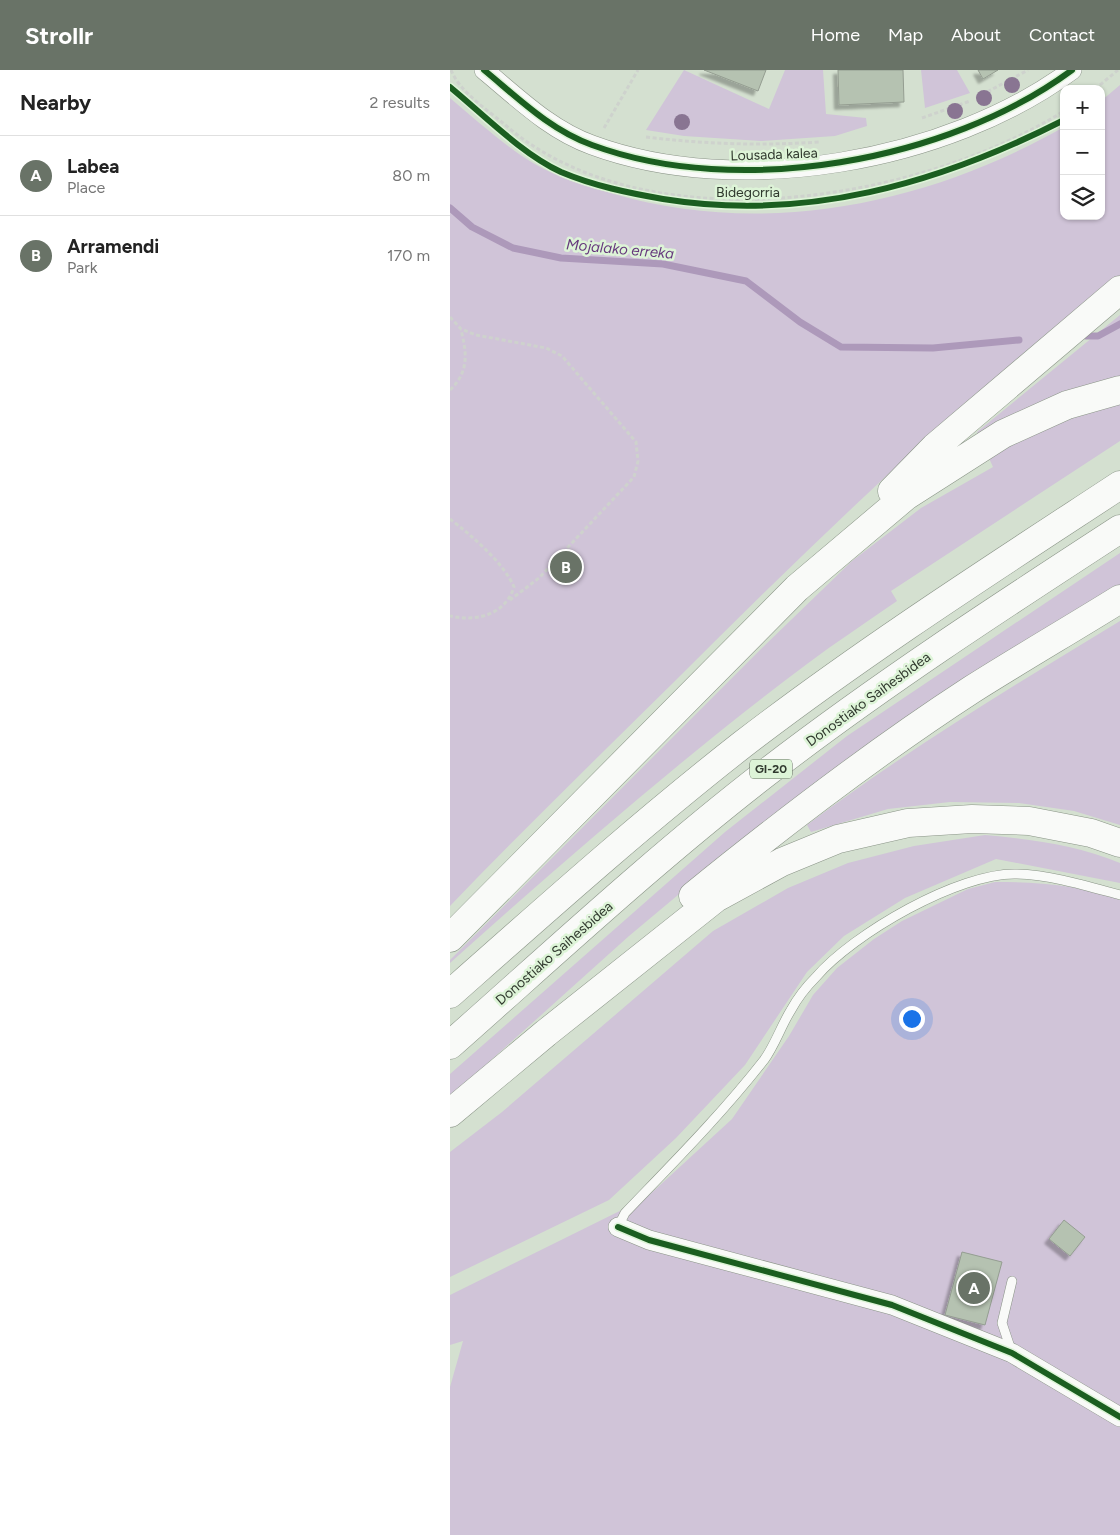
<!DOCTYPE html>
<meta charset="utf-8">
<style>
body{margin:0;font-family:Figtree,sans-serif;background:#f6f6f6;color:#222}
.controls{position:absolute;right:15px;top:15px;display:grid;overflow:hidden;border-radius:10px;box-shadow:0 1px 4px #0004}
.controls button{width:45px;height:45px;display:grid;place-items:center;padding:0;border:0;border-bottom:1px solid #e0e0e0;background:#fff;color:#222;font:25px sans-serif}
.you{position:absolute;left:461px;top:948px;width:18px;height:18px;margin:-12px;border:4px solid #fff;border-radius:50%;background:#1a73e8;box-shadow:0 0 0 8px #1a73e833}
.badge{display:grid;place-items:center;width:32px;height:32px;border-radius:50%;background:#697367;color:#fff;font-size:16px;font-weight:700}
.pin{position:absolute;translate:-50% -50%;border:2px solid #fff;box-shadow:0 1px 5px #0006}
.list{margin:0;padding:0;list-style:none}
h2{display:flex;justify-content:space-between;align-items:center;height:65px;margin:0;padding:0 20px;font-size:21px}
h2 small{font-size:16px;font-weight:400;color:#767676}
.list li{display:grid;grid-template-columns:32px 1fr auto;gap:15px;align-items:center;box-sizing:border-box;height:80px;padding:0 20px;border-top:1px solid #e0e0e0}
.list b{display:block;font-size:19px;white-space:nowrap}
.list p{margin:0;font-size:16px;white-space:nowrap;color:#767676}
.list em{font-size:16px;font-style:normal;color:#767676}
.icon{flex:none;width:28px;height:28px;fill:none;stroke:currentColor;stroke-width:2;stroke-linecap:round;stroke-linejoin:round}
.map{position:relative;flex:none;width:670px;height:1465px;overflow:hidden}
header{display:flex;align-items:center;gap:30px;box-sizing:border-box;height:70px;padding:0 25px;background:#697367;color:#fff}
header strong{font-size:24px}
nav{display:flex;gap:28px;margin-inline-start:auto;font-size:18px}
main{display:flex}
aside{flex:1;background:#fff}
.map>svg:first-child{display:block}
.green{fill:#d0c4d8}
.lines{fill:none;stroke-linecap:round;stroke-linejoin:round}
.stream{stroke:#ad99ba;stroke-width:7}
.building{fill:#b5c2b1;stroke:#949d91;filter:url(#shadow)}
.service-casing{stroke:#8a9487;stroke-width:10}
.minor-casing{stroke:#8a9487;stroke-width:20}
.motorway-casing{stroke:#8a9487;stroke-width:29}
.path{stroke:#ced2cd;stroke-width:3;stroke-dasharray:4 2.5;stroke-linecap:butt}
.service{stroke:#f9faf8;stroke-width:9}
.minor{stroke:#f9faf8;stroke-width:19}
.motorway{stroke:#f9faf8;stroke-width:28}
.cycleway-casing{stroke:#ddf4d7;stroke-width:9}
.cycleway{stroke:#1b5e20;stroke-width:6}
.tree{fill:#897592}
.labels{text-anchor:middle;stroke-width:5;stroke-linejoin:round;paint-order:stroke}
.shield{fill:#ddf4d7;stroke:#647161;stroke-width:1}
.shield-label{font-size:12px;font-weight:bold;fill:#30392e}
.street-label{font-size:14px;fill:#30392e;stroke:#ddf4d7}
.water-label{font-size:15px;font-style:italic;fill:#66387d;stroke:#ddf4d7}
</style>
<header>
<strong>Strollr</strong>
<nav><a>Home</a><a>Map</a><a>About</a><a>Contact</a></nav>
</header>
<main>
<aside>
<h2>Nearby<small>2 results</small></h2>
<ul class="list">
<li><span class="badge">A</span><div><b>Labea</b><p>Place</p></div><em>80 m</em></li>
<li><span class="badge">B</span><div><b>Arramendi</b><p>Park</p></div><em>170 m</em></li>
</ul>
</aside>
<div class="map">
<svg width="670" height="1465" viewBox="0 0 670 1465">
<defs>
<filter id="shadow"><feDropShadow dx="-4.5" dy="4.5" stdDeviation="1" flood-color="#0004"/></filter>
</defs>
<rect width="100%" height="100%" fill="#d4e0d0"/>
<path class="green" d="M234,0L319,39L335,0H373L376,44L416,48L417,56L385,66L311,71L234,66L196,60Z
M471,0H507L520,23L475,38Z
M670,15V205C512,329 368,468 226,610C150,685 74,759 0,836V28C24,48 57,78 83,93C108,108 136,116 164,124C316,168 478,134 614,57V146H651V31Z
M670,245V371L441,521L447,531C417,552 386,572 357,594C233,687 115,790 0,893V890L312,578L402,491L471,438L543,397L527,362Z
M670,483V519L438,662L332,738L179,866L0,1027V1004L275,762L397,666Z
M670,551V755L624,741L569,733L500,732L438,739L361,762L357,755C457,680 563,616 670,551Z
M535,765C580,769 628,775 670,793V813L546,789L455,828L394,866L357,902L295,995L226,1068L159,1130L0,1207V1082L52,1042L263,861L338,818L398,793L464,776Z
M545,812C587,812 631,815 670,830V1465H0V1317L13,1271L0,1275V1225L196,1128L282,1049L339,966L363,925L387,898L424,869L452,851L518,819Z"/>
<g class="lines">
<path class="stream" d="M0,138L22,157L63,178L111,188L213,194L296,211L350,252L391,277L483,278L569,270
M636,266H648L670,254"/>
</g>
<path class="building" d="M254,0H316L308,21Z
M388,0H453L454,32L389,35Z
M528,0H548L533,9Z
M614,1150L635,1167L620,1186L599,1169Z
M512,1182L552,1192L535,1255L495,1245Z"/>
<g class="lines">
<defs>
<path id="service" d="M168,1157L175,1143C223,1093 271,1045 314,990C325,975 331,956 341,940C347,929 357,916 366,907C403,864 509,802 567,804C602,805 637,816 670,825
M562,1283L552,1253L562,1211"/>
<path id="minor" d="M34,0C68,28 100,60 142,75C288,129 498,92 622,0
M168,1157L199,1170L442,1235L562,1283L670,1347"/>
<path id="motorway" d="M442,421L485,377L670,220
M243,826C333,753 424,683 521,620C570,589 620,560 670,529
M0,868L347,518L456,426L553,364L617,335L670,320
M0,924C96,839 192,753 293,674C414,581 542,499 670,415
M0,975C104,883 206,788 316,703C430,615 550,537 670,459
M0,1043L96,963L266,828L332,792L388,769L458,753L522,749L579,751L641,763L670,773"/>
</defs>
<use href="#service" class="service-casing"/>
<use href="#minor" class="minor-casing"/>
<use href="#motorway" class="motorway-casing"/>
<path class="path" d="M1,0C10,22 35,38 53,53C193,177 467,133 614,41
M645,19L668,0
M526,28L578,0
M472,48L520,31
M154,58L188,0
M196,67C256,74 308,76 369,72
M0,247L11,259L26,265L96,278L112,286L186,372L188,391L184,407L89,508L60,530
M0,320C19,302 17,283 11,260
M0,449C21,465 54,493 64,517C55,545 27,552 0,546"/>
<use href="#service" class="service"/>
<use href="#minor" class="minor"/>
<use href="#motorway" class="motorway"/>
<defs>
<path id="cycleway" d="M34,0C68,28 100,60 142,75C288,129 498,92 622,0
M0,17C34,45 72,84 111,102C144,116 179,123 213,129C355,152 488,114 614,50
M168,1157L199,1170L442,1235L562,1283L670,1347"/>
</defs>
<use href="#cycleway" class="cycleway-casing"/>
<use href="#cycleway" class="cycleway"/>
</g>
<g class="tree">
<circle cx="562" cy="15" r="8"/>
<circle cx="534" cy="28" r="8"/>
<circle cx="505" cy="41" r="8"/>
<circle cx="232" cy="52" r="8"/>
</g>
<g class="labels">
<rect class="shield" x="300" y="689.5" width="42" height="19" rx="4"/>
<g class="shield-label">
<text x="321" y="703">GI-20</text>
</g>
<g class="street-label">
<text transform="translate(324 84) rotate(-2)" y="5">Lousada kalea</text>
<text x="298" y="127">Bidegorria</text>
<text transform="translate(418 629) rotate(-36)" y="5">Donostiako Saihesbidea</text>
<text transform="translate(104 883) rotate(-41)" y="5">Donostiako Saihesbidea</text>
</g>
<g class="water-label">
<text transform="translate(170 179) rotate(5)" y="5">Mojalako erreka</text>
</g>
</g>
</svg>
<div class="controls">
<button>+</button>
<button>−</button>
<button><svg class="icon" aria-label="layers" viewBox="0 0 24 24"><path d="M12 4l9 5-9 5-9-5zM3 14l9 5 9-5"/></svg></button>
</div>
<div class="you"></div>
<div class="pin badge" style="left:524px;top:1218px">A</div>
<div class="pin badge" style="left:116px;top:497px">B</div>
</div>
</main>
